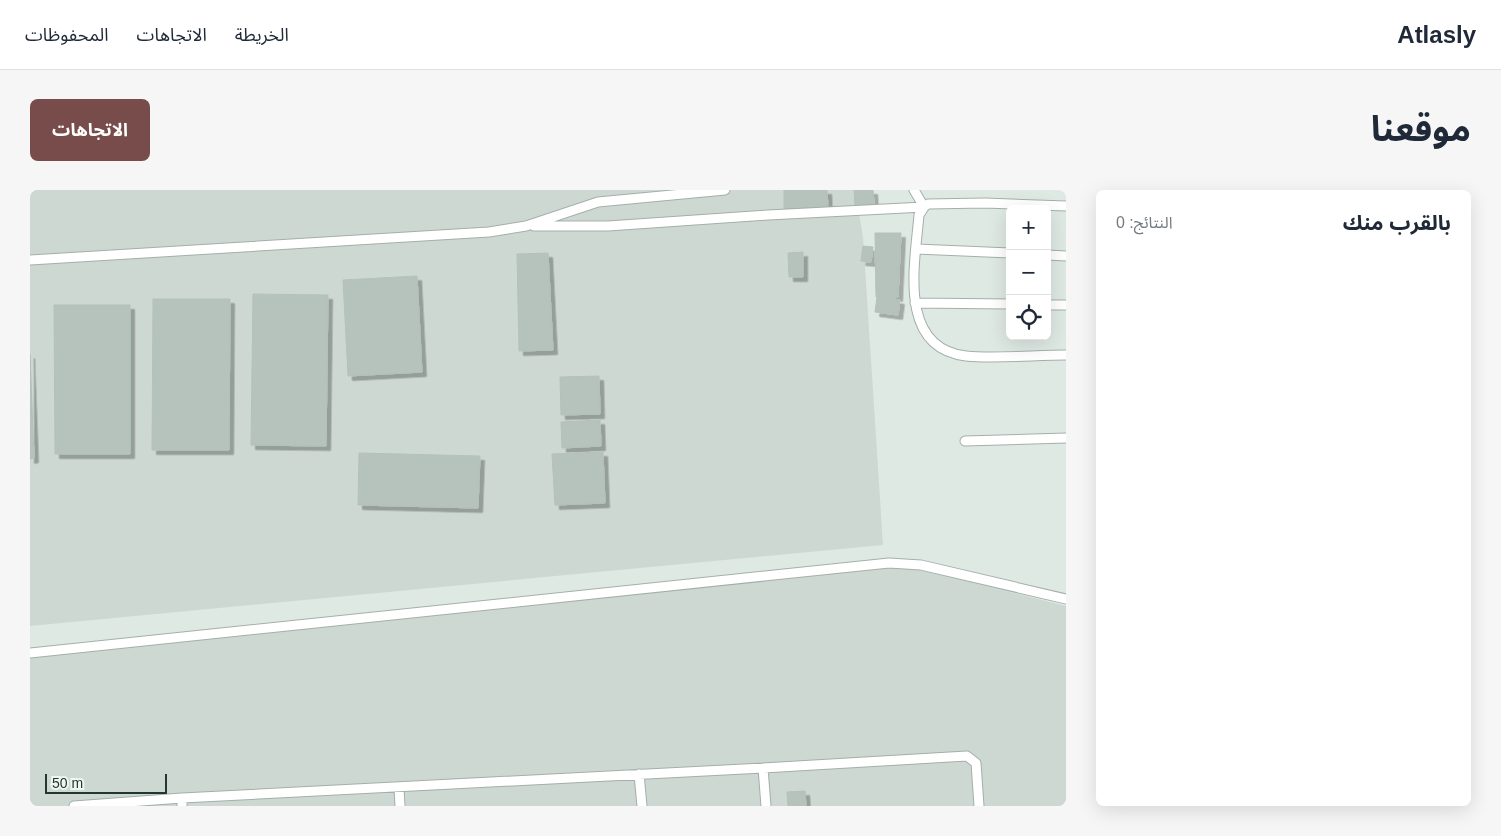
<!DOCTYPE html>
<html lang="ar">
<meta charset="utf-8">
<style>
body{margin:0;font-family:Helvetica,"Noto Sans Arabic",sans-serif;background:#f6f6f7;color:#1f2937;direction:rtl}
.controls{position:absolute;right:15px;top:15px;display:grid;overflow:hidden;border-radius:8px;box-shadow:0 5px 20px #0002}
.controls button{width:45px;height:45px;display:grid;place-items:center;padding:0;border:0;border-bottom:1px solid #e0e1e3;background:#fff;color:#1f2937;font:25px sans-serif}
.scale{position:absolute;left:15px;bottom:12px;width:122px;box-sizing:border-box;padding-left:5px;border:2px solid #22372f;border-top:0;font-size:14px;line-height:18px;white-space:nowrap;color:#22372f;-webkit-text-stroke:4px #eff6f2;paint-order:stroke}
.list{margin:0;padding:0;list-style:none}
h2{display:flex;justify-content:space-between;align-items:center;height:65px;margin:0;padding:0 20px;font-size:21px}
h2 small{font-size:16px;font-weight:400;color:#747a83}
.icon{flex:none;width:28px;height:28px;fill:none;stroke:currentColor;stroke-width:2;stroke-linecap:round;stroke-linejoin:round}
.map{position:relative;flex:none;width:1036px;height:616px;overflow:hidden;direction:ltr;border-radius:8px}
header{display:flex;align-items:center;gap:30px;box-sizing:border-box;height:70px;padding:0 25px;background:#fff;border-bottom:1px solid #e0e1e3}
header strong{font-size:24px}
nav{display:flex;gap:28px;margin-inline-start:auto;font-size:18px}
.intro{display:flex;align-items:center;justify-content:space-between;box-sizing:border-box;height:120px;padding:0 30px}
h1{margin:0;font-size:35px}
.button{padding:12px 22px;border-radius:8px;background:#784c4a;color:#fff;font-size:18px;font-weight:700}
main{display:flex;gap:30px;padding:0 30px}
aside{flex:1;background:#fff;border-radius:8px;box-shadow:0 5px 20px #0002}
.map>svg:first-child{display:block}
.built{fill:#cdd8d2}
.building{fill:#b5c3bc;stroke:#b2c2ba;filter:url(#shadow)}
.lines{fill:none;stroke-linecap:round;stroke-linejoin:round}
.lane-casing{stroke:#a3b0aa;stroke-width:11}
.lane{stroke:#fff;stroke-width:9}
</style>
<header>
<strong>Atlasly</strong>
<nav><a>الخريطة</a><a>الاتجاهات</a><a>المحفوظات</a></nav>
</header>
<div class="intro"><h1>موقعنا</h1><a class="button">الاتجاهات</a></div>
<main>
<aside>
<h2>بالقرب منك<small>النتائج: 0</small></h2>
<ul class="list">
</ul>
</aside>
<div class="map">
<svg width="1036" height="616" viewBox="0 0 1036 616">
<defs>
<filter id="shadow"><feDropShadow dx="4.5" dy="4.5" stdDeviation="0" flood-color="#0004"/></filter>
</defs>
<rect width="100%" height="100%" fill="#dfe9e4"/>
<path class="built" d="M0,0H825L833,47L853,355L0,436Z
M876,376L1036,416V616H0V467Z"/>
<path class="building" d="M754,0H797L798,17L754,19Z
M824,0H843L844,14L825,15Z
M845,43H871L868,107H846Z
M833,56L843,57L841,72L831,71Z
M773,62V87H759L758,63Z
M518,63L523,160L489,161L487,64Z
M387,86L392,182L318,186L313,90Z
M223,104L298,105L296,256L221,255Z
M847,107L870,110L868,125L845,122Z
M123,109H200L199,260H122Z
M24,115H100V264H25Z
M0,164L4,268L0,269Z
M569,186L570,224L531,225L530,187Z
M570,230L571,256L532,258L531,232Z
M573,262L575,313L525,315L522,264Z
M329,263L450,266L448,318L328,315Z
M775,601L776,616H758L757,602Z"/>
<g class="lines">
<defs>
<path id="lane" d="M1036,16L955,13L898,14L894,17L889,25C885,73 867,158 936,166C965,169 1006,165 1036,165
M504,36H578L738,25L894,17L884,0
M886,59L980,63
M1017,65L1036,66
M0,70L459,42L496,36L568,12L695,0
M885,113L980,114
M1017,115H1036
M935,251L1036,248
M0,463L859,373L891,375L1036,409
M733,578L937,566L946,573L949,616
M609,584L612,616
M369,598L370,616
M152,608L733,578L736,616
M44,616L152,608V616"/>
</defs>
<use href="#lane" class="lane-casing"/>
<use href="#lane" class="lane"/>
</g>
</svg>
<div class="controls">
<button>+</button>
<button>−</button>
<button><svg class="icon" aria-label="locate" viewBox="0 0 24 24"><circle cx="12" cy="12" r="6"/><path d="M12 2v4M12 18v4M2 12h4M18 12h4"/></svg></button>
</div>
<div class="scale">50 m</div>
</div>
</main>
